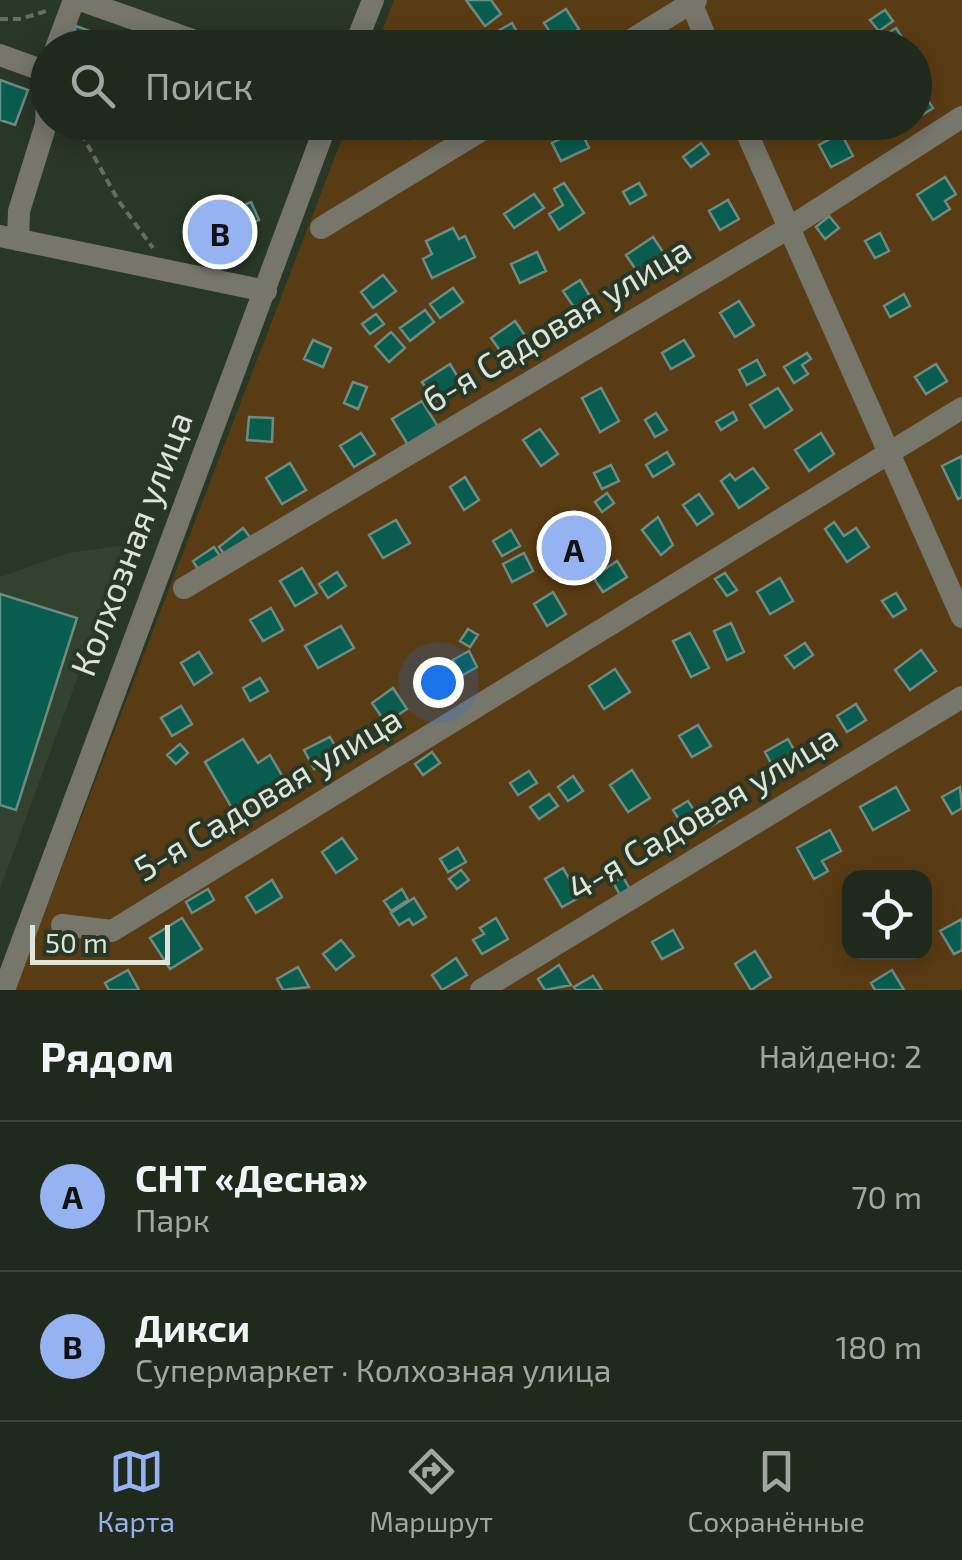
<!DOCTYPE html>
<html lang="ru">
<meta charset="utf-8">
<style>
body{margin:0;font-family:"Exo 2",sans-serif;background:#273125;color:#f1f3f6}
.controls{position:absolute;right:30px;bottom:30px;display:grid;overflow:hidden;border-radius:20px;box-shadow:0 5px 25px #0003}
.controls button{width:90px;height:90px;display:grid;place-items:center;padding:0;border:0;border-bottom:2px solid #3c453b;background:#1f291c;color:#f1f3f6;font:50px sans-serif}
.scale{position:absolute;left:30px;bottom:25px;width:140px;box-sizing:border-box;padding-left:10px;border:5px solid #dce5da;border-top:0;font-size:28px;line-height:35px;white-space:nowrap;color:#dce5da;-webkit-text-stroke:8px #293726;paint-order:stroke}
.you{position:absolute;left:438px;top:682px;width:35px;height:35px;margin:-25px;border:8px solid #fff;border-radius:50%;background:#1a73e8;box-shadow:0 0 0 15px #1a73e833}
.badge{display:grid;place-items:center;width:65px;height:65px;border-radius:50%;background:#95b2f1;color:#111;font-size:32px;font-weight:700}
.pin{position:absolute;translate:-50% -50%;border:5px solid #fff;box-shadow:0 2px 10px #0006}
.list{margin:0;padding:0;list-style:none}
h2{display:flex;justify-content:space-between;align-items:center;height:130px;margin:0;padding:0 40px;font-size:42px}
h2 small{font-size:32px;font-weight:400;color:#a1a6a3}
.list li{display:grid;grid-template-columns:65px 1fr auto;gap:30px;align-items:center;box-sizing:border-box;height:150px;padding:0 40px;border-top:2px solid #3c453b}
.list b{display:block;font-size:38px;white-space:nowrap}
.list p{margin:0;font-size:32px;white-space:nowrap;color:#a1a6a3}
.list em{font-size:32px;font-style:normal;color:#a1a6a3}
.icon{flex:none;width:55px;height:55px;fill:none;stroke:currentColor;stroke-width:2;stroke-linecap:round;stroke-linejoin:round}
.map{position:relative;flex:none;width:962px;height:990px;overflow:hidden}
.search{position:absolute;background:#1f291c;box-shadow:0 5px 25px #0003;left:30px;right:30px;top:30px;height:110px;display:flex;align-items:center;gap:25px;box-sizing:border-box;padding:0 35px;border-radius:55px;color:#a1a6a3;font-size:38px}
.sheet{height:430px;background:#1f291c}
nav{display:flex;justify-content:space-around;align-items:center;box-sizing:border-box;height:140px;border-top:2px solid #3c453b;background:#1f291c;font-size:28px;color:#a1a6a3}
nav a{display:grid;justify-items:center;gap:5px}
nav .on{color:#95b2f1}
.map>svg:first-child{display:block}
.built{fill:#31432e}
.green{fill:#5a3c14;fill-rule:evenodd}
.building{fill:#095d4e;stroke:#6f8b83;stroke-width:2.5}
.lines{fill:none;stroke-linecap:round;stroke-linejoin:round}
.path{stroke:#637061;stroke-width:4;stroke-dasharray:8 5;stroke-linecap:butt}
.minor{stroke:#76766b;stroke-width:22}
.labels{text-anchor:middle;stroke-width:8;stroke-linejoin:round;paint-order:stroke}
.street-label{font-size:35px;fill:#dce5da;stroke:#293726}
</style>
<div class="map">
<svg width="962" height="990" viewBox="0 0 962 990">
<rect width="100%" height="100%" fill="#293726"/>
<path class="built" d="M126,545L0,889V577L68,553Z"/>
<path class="green" d="M394,0H962V990H15L348,123L914,122V48L376,47ZM850,878H924V952H850Z"/>
<path class="building" d="M466,0H491L501,14L485,26Z
M566,9L579,29L557,43L544,23Z
M885,10L893,21L879,31L870,20Z
M512,23L526,48H507L498,31Z
M76,26L135,48H68Z
M896,28L909,48H880L876,41Z
M0,80L28,90L15,125L0,120Z
M919,86L933,108L914,120V89Z
M404,122H436L437,124L415,139Z
M641,122H660L662,125L646,133Z
M580,129L589,148L561,161L552,143Z
M841,133L853,156L831,167L819,145Z
M701,143L709,154L691,167L683,157Z
M945,177L956,194L945,201L950,209L933,220L917,195Z
M564,183L584,213L559,230L549,214L563,205L554,189Z
M639,183L646,195L630,204L623,192Z
M534,194L544,208L514,228L504,214Z
M728,200L739,219L720,230L709,211Z
M251,202L259,220L249,225L253,236L244,241V259L227,261L221,250L212,255L208,245L197,250L188,228Z
M829,216L839,228L825,239L816,227Z
M453,228L459,239L465,236L475,257L432,278L423,259L432,254L426,241Z
M880,233L889,251L875,258L865,241Z
M653,237L669,261L642,279L626,255Z
M537,252L546,271L520,283L511,264Z
M383,275L396,291L373,308L361,292Z
M580,280L596,306L580,316L563,291Z
M453,288L463,302L440,318L430,304Z
M904,294L910,306L890,317L884,306Z
M739,301L754,325L735,337L720,313Z
M425,310L434,322L410,341L400,328Z
M376,314L384,324L370,334L362,324Z
M515,321L533,347L509,363L491,338Z
M391,332L405,348L389,362L375,346Z
M313,340L331,348L323,367L304,359Z
M684,340L694,356L671,369L662,353Z
M807,353L811,359L802,365L808,374L794,383L784,367Z
M757,360L765,375L747,385L739,370Z
M450,364L462,384L435,401L422,382Z
M936,364L947,381L926,394L915,377Z
M353,382L367,387L358,409L344,403Z
M601,388L619,421L600,432L582,398Z
M778,388L792,410L765,428L750,405Z
M422,401L440,430L410,448L392,419Z
M733,412L737,420L721,430L716,422Z
M656,413L667,430L655,437L645,420Z
M249,417L273,418L272,442L247,440Z
M540,429L558,454L541,466L523,440Z
M361,433L375,454L354,467L340,446Z
M821,433L834,454L809,471L795,450Z
M667,452L674,464L653,477L646,465Z
M962,456V497L958,499L942,466Z
M290,463L306,490L282,504L266,478Z
M611,465L619,481L602,489L594,473Z
M753,468L768,488L739,508L721,481L730,474L735,480Z
M465,477L479,500L464,510L450,487Z
M607,493L614,503L602,512L595,502Z
M699,494L713,514L697,525L683,505Z
M571,517L580,531L568,539L559,525Z
M658,517L673,545L661,555L642,530Z
M396,520L410,543L383,558L369,535Z
M834,522L844,536L856,528L869,547L847,562L825,529Z
M554,527L561,538L547,547L540,536Z
M243,528L259,549L234,568L219,547Z
M511,530L520,546L502,556L493,541Z
M214,547L228,568L207,583L193,561Z
M524,553L533,571L512,582L503,564Z
M617,561L627,577L603,592L593,577Z
M302,568L317,593L295,606L280,581Z
M337,572L346,586L328,598L319,584Z
M725,573L737,590L727,596L715,579Z
M780,578L793,601L770,614L757,592Z
M553,592L566,614L547,626L534,604Z
M896,593L906,609L893,617L882,601Z
M0,594L77,618L16,810L0,805Z
M271,608L283,630L263,641L250,620Z
M731,623L744,652L727,660L714,631Z
M341,626L354,648L318,668L305,646Z
M468,629L478,635L470,647L460,641Z
M690,633L709,668L691,677L673,641Z
M805,643L813,655L794,668L785,656Z
M921,650L936,671L910,690L895,670Z
M469,651L477,667L461,676L453,660Z
M199,652L212,673L194,685L181,663Z
M615,669L630,692L604,709L589,686Z
M260,678L268,691L250,701L243,688Z
M393,688L407,709L386,723L372,703Z
M856,704L866,720L847,732L837,716Z
M181,706L192,724L172,736L161,718Z
M698,725L711,746L692,757L679,736Z
M330,737L340,755L314,769L304,750Z
M243,739L258,763L270,755L287,784L236,815L205,762Z
M788,739L800,761L776,773L765,752Z
M180,744L188,753L176,764L167,755Z
M432,752L440,763L423,775L415,764Z
M632,770L650,798L628,812L610,785Z
M529,771L537,783L518,795L510,783Z
M573,776L583,791L568,801L558,787Z
M896,787L909,810L873,830L860,807Z
M960,787L962,808L952,814L942,797Z
M549,794L558,806L539,819L530,807Z
M718,798L724,808L718,812L723,819L711,826L700,808Z
M688,801L695,812L680,821L673,810Z
M830,830L841,851L822,861L828,871L814,879L797,848Z
M342,838L357,859L336,873L322,852Z
M458,848L466,862L448,872L440,859Z
M563,868L580,897L562,907L545,879Z
M461,870L469,880L457,889L449,879Z
M623,877L635,898L625,904L613,882Z
M272,880L282,897L256,913L246,897Z
M208,889L214,900L192,913L186,902Z
M402,889L408,900L391,911L384,901Z
M414,898L426,917L413,925L409,919L399,925L391,913Z
M182,918L202,949L170,969L150,938Z
M496,918L508,939L482,954L473,940L484,934L480,928Z
M962,919V950L954,954L940,931Z
M673,930L683,948L662,959L652,942Z
M341,940L354,956L336,970L323,954Z
M755,951L771,977L751,990L735,964Z
M456,958L467,975L442,990L432,975Z
M559,965L571,985L545,990L538,979Z
M298,967L309,987L283,990L277,979Z
M128,970L139,990H109L105,983Z
M892,970L904,990H875L871,983Z
M593,976L602,990H576L574,987Z"/>
<g class="lines">
<path class="path" d="M0,19H21L49,10
M75,122L118,200L153,248"/>
<path class="minor" d="M80,0L215,48
M690,0L710,48
M56,48L74,0
M354,48L373,0
M618,48L696,0
M0,55L47,72
M742,122L962,617
M321,228L495,122
M0,236L266,291
M18,240L19,211L46,124L48,72
M184,588L787,229L962,117
M62,925L112,931L962,408
M4,990L327,122
M481,990L962,697"/>
</g>
<g class="labels">
<g class="street-label">
<text transform="translate(557 325) rotate(-31)" y="12">6-я Садовая улица</text>
<text transform="translate(132 544) rotate(-69)" y="12">Колхозная улица</text>
<text transform="translate(268 794) rotate(-31)" y="12">5-я Садовая улица</text>
<text transform="translate(703 813) rotate(-31)" y="12">4-я Садовая улица</text>
</g>
</g>
</svg>
<div class="controls">
<button><svg class="icon" aria-label="locate" viewBox="0 0 24 24"><circle cx="12" cy="12" r="6"/><path d="M12 2v4M12 18v4M2 12h4M18 12h4"/></svg></button>
</div>
<div class="scale">50 m</div>
<div class="you"></div>
<div class="pin badge" style="left:574px;top:548px">A</div>
<div class="pin badge" style="left:220px;top:232px">B</div>
<div class="search"><svg class="icon" aria-label="search" viewBox="0 0 24 24"><circle cx="10" cy="10" r="6"/><path d="M15 15l6 6"/></svg>Поиск</div>
</div>
<section class="sheet">
<h2>Рядом<small>Найдено: 2</small></h2>
<ul class="list">
<li><span class="badge">A</span><div><b>СНТ «Десна»</b><p>Парк</p></div><em>70 m</em></li>
<li><span class="badge">B</span><div><b>Дикси</b><p>Супермаркет · Колхозная улица</p></div><em>180 m</em></li>
</ul>
</section>
<nav>
<a class="on"><svg class="icon" aria-label="map" viewBox="0 0 24 24"><path d="M3 6l6-2 6 2 6-2v14l-6 2-6-2-6 2zM9 4v14M15 6v14"/></svg>Карта</a>
<a><svg class="icon" aria-label="directions" viewBox="0 0 24 24"><path d="M12 3l9 9-9 9-9-9zM9 14v-3h6M13 9l2 2-2 2"/></svg>Маршрут</a>
<a><svg class="icon" aria-label="saved" viewBox="0 0 24 24"><path d="M7 4h10v16l-5-4-5 4z"/></svg>Сохранённые</a>
</nav>
